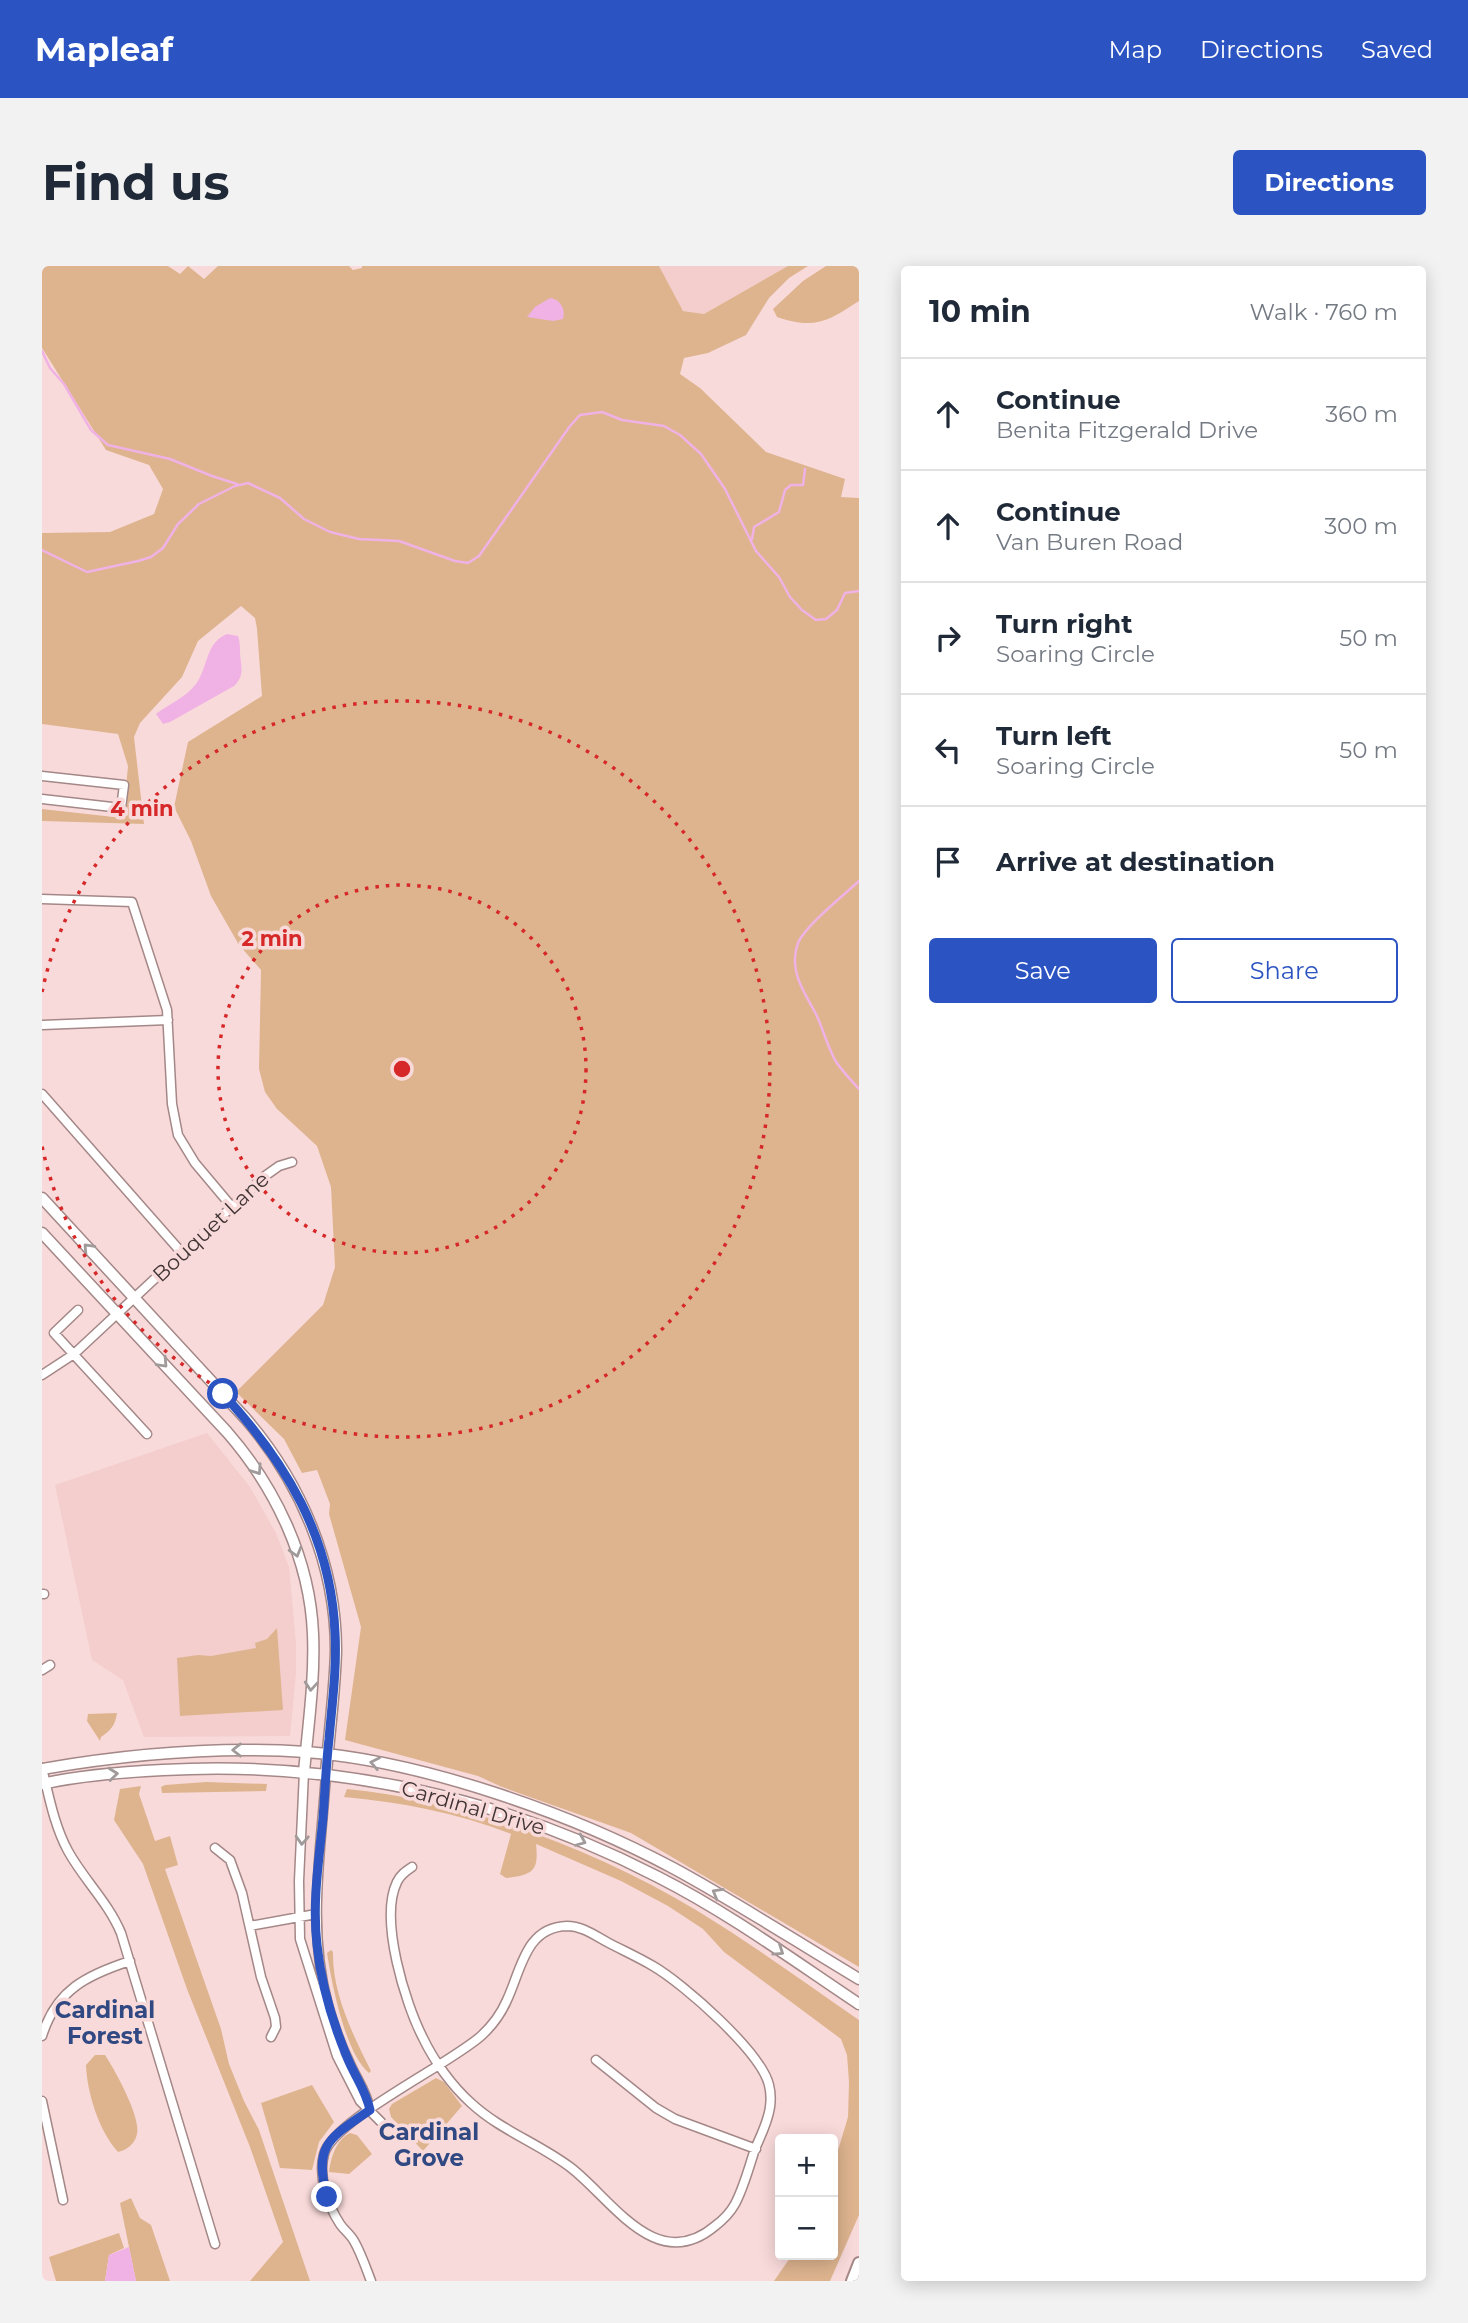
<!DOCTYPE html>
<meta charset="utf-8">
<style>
body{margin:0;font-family:Montserrat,sans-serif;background:#f2f2f3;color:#1f2937}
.controls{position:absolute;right:21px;bottom:21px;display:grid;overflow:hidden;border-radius:7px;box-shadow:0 4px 18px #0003}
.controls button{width:63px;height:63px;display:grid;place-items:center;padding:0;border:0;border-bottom:2px solid #e0e1e3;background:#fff;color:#1f2937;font:35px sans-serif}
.stop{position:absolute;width:21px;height:21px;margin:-16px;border:5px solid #2b53c2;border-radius:50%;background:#fff}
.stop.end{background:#2b53c2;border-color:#fff;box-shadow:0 2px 7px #0008}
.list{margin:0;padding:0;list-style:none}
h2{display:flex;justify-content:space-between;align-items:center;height:91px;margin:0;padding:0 28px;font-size:30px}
h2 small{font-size:23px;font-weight:400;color:#747a83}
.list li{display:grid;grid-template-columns:46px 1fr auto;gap:21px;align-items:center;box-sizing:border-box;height:112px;padding:0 28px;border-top:2px solid #e0e1e3}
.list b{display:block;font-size:26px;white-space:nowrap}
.list p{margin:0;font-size:23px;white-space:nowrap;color:#747a83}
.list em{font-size:23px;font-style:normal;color:#747a83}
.actions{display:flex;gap:14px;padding:21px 28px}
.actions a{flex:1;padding:16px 0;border:2px solid #2b53c2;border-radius:7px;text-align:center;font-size:24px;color:#2b53c2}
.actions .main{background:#2b53c2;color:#fff}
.icon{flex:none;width:38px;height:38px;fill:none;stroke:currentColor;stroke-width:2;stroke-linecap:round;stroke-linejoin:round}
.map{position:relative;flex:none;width:817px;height:2015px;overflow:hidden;border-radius:7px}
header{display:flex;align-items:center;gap:42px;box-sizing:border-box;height:98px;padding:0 35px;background:#2b53c2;color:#fff}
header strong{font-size:33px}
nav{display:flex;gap:38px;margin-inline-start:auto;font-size:24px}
.intro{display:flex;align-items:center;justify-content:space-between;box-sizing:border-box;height:168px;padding:0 42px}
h1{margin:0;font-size:49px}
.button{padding:18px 32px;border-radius:7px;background:#2b53c2;color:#fff;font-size:24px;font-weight:700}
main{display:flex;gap:42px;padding:0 42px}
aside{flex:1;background:#fff;border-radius:7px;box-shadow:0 4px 18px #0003}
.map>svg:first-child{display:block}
.built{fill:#f4cdcd}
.green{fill:#deb48f}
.water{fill:#f0b2e4}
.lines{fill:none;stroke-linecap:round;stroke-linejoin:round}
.stream{stroke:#f0b2e4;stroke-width:2.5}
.minor-casing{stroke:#a48787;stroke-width:11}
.major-casing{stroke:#a48787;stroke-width:13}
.highway-casing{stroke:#a48787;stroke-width:14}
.minor{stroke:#fff;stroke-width:8}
.major{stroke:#fff;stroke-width:10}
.highway{stroke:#fff;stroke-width:10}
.oneway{stroke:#a09a9a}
.route{stroke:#2b53c2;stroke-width:9}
.ring{fill:none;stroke:#d62828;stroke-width:3.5;stroke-dasharray:3.5 7}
.labels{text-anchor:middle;stroke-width:7;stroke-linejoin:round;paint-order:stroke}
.street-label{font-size:21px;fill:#403434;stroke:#f9dada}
.neighbourhood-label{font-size:23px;font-weight:bold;fill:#314983;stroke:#f9dada}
.centre{fill:#d62828;stroke:#f9dada;stroke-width:3.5}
.ring-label{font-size:21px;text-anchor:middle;font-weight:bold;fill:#d62828;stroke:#f9dada;stroke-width:7;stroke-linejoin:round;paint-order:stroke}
</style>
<header>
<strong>Mapleaf</strong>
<nav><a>Map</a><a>Directions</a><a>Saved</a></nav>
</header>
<div class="intro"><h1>Find us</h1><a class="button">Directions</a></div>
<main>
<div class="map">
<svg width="817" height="2015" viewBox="0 0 817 2015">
<rect width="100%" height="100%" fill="#f9dada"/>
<path class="built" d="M617,0H746L662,48L641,45Z
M165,1167L208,1221L234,1267L247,1301L254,1377V1407L248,1470L102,1471L81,1414L50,1394L13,1219Z"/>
<path class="green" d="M0,0H126L138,8L146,0L162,13L176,0H307L311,4L320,2V0H617L641,45L662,48L746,0H766L747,12L727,32L704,69L666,87L642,92L638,108L658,122L724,186L803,213L799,231L817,232V1701L589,1567L460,1521L436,1510L303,1474L319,1361L287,1248L288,1238L275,1204L260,1207L242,1173L194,1126L281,1039L293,1001L289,921L275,880L235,843L223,826L217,803L219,704L197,679L169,630L149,575L132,541L146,476L220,430L215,363L213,352L199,340L156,375L140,411L98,457L92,471L102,558L0,555V543L81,552L86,500L76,468L0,458V267L68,266L112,248L121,223L107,199L64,184L0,82Z
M784,0H817V35C786,55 773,64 735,51L731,43L761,15Z
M235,1362L241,1444L138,1450L135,1392L156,1389L169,1390L214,1382L213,1377L225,1373Z
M75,1447C73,1460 69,1464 59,1471L58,1475L45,1455L46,1448Z
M164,1516L225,1518L224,1525L120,1527L119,1521L123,1519Z
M99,1520L97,1528L113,1575L128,1570L136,1599L123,1603L179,1763L187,1798L202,1835L217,1864L268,2015H208L241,1976L208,1881L145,1723L101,1598L72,1554L78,1523Z
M305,1523C423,1534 552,1583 654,1644C710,1678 763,1717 817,1754V1949L788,2015H732L750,1989H791V1901L806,1851L807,1816L805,1789L799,1773L682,1686L661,1663L626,1640L579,1615L494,1578C497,1605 491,1609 464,1612L458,1608L469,1568C416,1547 359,1536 302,1531Z
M289,1684L291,1686C290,1727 311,1769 329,1805L327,1807C303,1787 290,1718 285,1687Z
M53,1789H63C73,1804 99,1851 95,1868C93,1878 85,1884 76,1886C57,1865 45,1827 44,1799Z
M394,1812L402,1816L420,1840L381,1885L349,1851L347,1843L350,1838Z
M270,1819L292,1856L277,1876L270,1904L238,1902L219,1837Z
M308,1867L315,1869L330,1888L307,1908L287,1906C289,1891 294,1874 308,1867Z
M89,1932L98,1952L109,1959L128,2015H94L78,1937Z
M77,1967L82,1982L67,1989L63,2015H14L7,1991Z"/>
<path class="water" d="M508,32C518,33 524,43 521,53L511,55L485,51L493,41Z
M185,368L196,370C198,376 198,381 198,387C199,402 203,409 192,420L128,456L121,458L114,448C128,437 148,430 157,413C166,397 165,376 185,368Z
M87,1981L94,2015H63L67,1989Z"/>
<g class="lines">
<path class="stream" d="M0,85L8,102L22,118L49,164L66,179L128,193L170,210L195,218
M710,273L712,261L737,246L743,224L749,219H761L763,203
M0,284L45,306L96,295L109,291L121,282L136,258L157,238L193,220L206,217L238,232L262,253L288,266L317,273L357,275L413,295L426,297L437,290L528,160L538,149L560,146L580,154L622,160L638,169L659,188L683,223L714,285L737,311L748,331L760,344L774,354L784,353L795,344L803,327L817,325
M817,615C802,629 763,660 756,677C746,704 762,726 774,748C781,763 785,779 793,794C799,804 809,814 817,823"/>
<defs>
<path id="minor" d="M0,510L82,519L79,542L0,533
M0,633L90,636L125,744L130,838L136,869L153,897L190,941
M0,759L126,754
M0,828L140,987
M36,1044L12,1067L105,1168
M0,1109L32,1088L223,910L237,900L250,896
M0,1328H2
M0,1404L8,1399
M0,1502C7,1530 12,1559 26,1585C42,1614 66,1636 79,1667L173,1978
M262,1506L257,1615L258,1673L295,1790L318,1835L339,1856
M284,1508C279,1586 265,1662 286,1739C292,1760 299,1780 309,1800C316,1815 325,1827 328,1844
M173,1582L188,1594L200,1627L219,1711L233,1752L234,1761L229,1771
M208,1660L274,1648
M0,1770C14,1724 45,1709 88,1695
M554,1794L614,1842L633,1853L714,1883
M0,1835L21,1934
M329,2015C324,2002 319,1987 312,1975C308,1968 302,1964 298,1958C285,1938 276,1910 282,1888C291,1854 408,1798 439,1770C450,1760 459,1748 465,1734C479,1705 483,1661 525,1660C540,1660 552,1669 565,1676C580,1684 596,1691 611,1700C642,1718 719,1786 727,1819C729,1827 729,1834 728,1841C726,1856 719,1869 713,1883C707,1901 702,1921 693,1938C688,1947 681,1954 673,1960C614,2010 569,1932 528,1901C496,1877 458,1864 429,1837C410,1820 392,1795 381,1772C363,1737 337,1653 355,1616C358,1609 364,1605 370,1601"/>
<path id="major" d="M0,932L204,1153C259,1217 294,1299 294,1384C293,1426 287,1467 284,1508
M0,967L185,1166C233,1221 268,1293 271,1368C273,1413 266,1461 262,1506
M0,1503C87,1488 175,1480 264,1486C380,1495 528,1547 631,1602C694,1636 755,1676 817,1713
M0,1518C39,1509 81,1506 121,1504C292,1494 463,1532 616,1611C687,1647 751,1694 817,1738"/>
<path id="highway" d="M810,2015L817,1997"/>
</defs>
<use href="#minor" class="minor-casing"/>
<use href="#major" class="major-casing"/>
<use href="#highway" class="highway-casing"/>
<use href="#minor" class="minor"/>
<use href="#major" class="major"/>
<use href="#highway" class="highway"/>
</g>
<defs><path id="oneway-chevron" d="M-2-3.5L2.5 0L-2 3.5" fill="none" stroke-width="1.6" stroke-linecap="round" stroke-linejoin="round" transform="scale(1.75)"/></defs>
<g class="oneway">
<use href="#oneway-chevron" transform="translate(46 982) rotate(-133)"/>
<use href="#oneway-chevron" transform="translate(121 1097) rotate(47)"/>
<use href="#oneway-chevron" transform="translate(215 1204) rotate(56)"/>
<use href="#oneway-chevron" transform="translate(254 1286) rotate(74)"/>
<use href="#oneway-chevron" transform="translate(269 1420) rotate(94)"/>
<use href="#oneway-chevron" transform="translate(195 1484) rotate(-180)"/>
<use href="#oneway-chevron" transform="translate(333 1497) rotate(-169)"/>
<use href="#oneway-chevron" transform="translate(71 1508) rotate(-6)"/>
<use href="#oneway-chevron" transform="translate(260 1574) rotate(93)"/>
<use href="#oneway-chevron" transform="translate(539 1575) rotate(23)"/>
<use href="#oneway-chevron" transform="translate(675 1627) rotate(-150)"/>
<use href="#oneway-chevron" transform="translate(737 1685) rotate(34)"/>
</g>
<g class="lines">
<path class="route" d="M181,1128C244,1196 289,1271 293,1367C295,1402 290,1438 287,1473C284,1499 283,1526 281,1552C277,1594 270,1637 275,1679C279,1717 290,1755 305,1791C312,1809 324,1824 328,1844C288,1872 271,1878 285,1931"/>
</g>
<g class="ring">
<circle cx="360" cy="803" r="184"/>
<path d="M0 726A368 368 0 1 1 0 880"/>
</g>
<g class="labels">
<g class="street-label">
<text transform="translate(169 961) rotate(-43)" y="7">Bouquet Lane</text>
<text transform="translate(431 1542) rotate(16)" y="7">Cardinal Drive</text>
</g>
<g class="neighbourhood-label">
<text x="63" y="1752">Cardinal<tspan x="63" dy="26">Forest</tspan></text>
<text x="387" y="1874">Cardinal<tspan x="387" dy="26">Grove</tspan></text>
</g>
</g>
<circle cx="360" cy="803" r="10" class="centre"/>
<g class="ring-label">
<text x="100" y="550">4 min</text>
<text x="230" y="680">2 min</text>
</g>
</svg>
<div class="controls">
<button>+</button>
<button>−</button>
</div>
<div class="stop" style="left:181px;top:1128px"></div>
<div class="stop end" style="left:285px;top:1931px"></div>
</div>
<aside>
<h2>10 min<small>Walk · 760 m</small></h2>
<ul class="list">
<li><svg class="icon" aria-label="ahead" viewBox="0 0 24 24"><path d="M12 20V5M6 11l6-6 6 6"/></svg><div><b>Continue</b><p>Benita Fitzgerald Drive</p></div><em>360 m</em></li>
<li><svg class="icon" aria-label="ahead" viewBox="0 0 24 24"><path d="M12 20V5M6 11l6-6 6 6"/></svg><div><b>Continue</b><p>Van Buren Road</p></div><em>300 m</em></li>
<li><svg class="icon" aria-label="right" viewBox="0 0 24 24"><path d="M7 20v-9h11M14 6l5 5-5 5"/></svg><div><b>Turn right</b><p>Soaring Circle</p></div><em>50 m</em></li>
<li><svg class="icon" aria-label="left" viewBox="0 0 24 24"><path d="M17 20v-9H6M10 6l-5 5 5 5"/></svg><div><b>Turn left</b><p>Soaring Circle</p></div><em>50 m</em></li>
<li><svg class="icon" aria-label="arrive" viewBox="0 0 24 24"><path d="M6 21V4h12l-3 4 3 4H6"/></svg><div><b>Arrive at destination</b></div></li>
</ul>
<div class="actions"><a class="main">Save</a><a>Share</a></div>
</aside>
</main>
